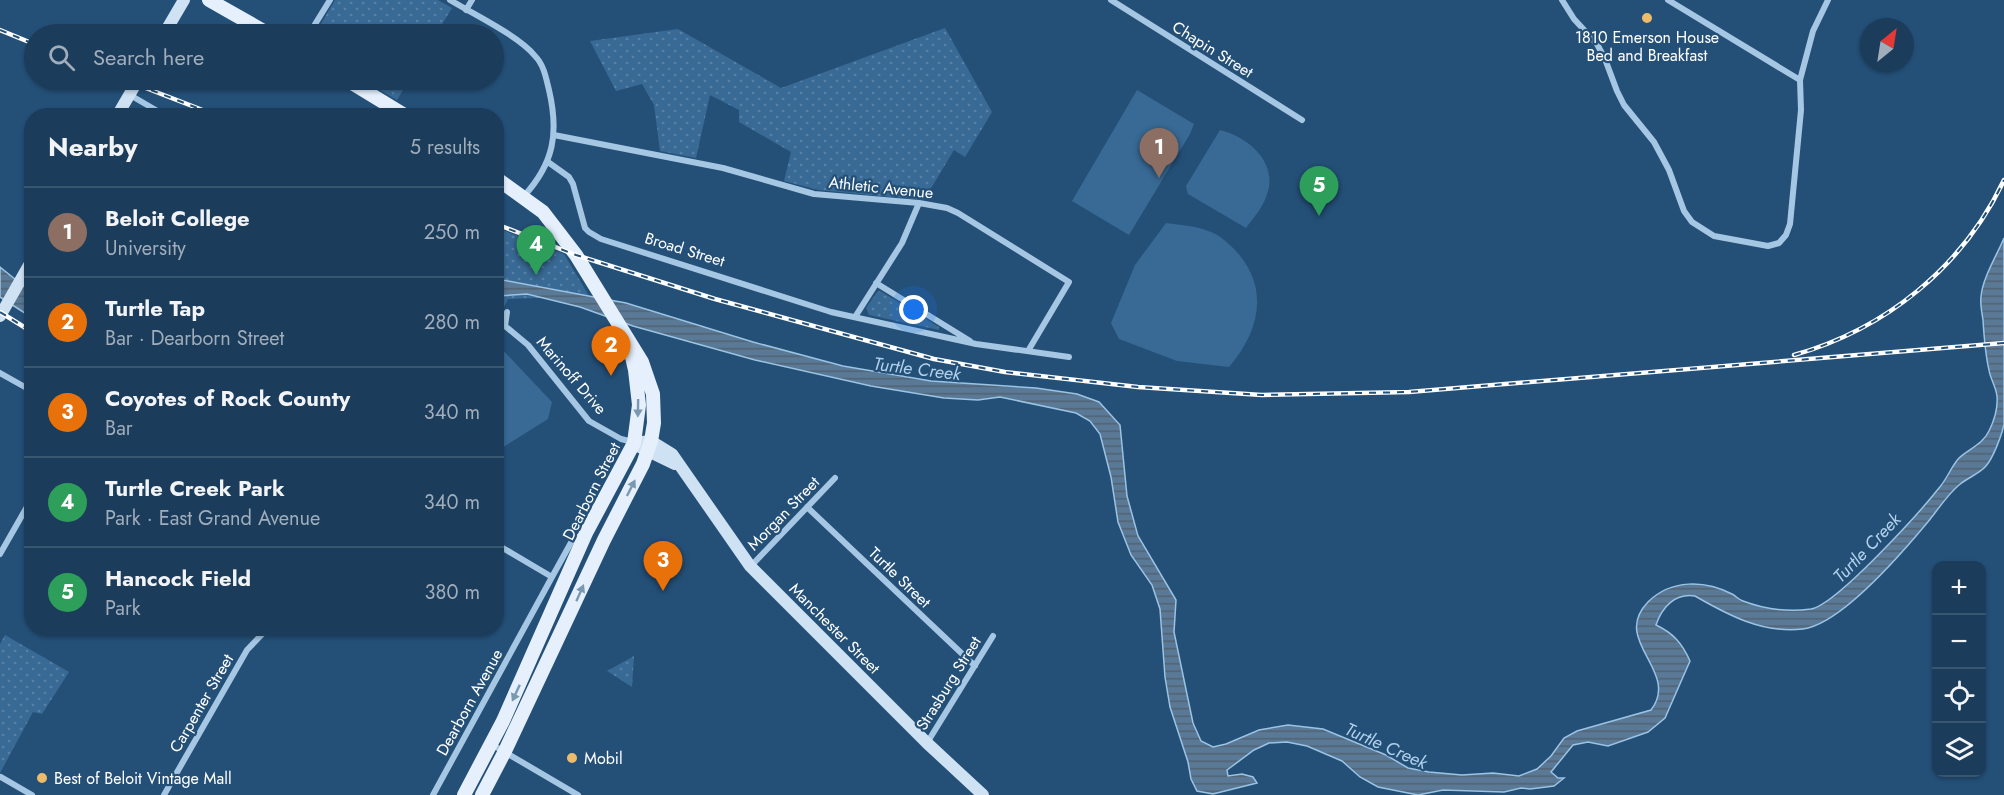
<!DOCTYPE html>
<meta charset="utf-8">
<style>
body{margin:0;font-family:Jost,sans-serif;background:#284763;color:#f1f3f6}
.controls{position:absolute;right:18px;bottom:18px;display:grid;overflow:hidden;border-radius:12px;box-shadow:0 2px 4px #0004}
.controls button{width:54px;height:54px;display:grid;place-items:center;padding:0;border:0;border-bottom:2px solid #395670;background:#1b3c5a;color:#f1f3f6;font:30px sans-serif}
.compass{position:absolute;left:1860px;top:18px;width:54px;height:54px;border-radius:50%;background:#1b3c5a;box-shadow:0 2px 4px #0004;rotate:30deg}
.you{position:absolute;left:914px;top:310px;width:21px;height:21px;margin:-15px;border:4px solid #fff;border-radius:50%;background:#1a73e8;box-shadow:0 0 0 9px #1a73e833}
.badge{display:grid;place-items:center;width:39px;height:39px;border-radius:50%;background:#95b2f1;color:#fff;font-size:20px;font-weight:700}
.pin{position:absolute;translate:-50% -50px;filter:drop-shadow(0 2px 3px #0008)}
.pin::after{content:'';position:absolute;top:32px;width:21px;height:18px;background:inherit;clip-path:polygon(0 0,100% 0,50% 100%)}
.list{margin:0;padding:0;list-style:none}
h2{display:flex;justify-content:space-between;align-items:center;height:78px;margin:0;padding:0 24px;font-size:26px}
h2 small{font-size:20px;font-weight:400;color:#a0adbb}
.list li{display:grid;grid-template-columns:39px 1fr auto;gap:18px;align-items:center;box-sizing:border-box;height:90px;padding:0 24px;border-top:2px solid #395670}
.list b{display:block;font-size:22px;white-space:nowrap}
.list p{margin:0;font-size:20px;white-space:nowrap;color:#a0adbb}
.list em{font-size:20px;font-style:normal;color:#a0adbb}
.icon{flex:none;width:33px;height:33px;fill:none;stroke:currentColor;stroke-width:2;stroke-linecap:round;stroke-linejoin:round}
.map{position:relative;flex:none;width:2004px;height:795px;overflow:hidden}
.search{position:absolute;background:#1b3c5a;box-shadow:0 2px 4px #0004;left:24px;top:24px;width:480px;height:66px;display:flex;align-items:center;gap:15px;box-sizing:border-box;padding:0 21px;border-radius:33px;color:#a0adbb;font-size:22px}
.panel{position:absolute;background:#1b3c5a;box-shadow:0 2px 4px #0004;left:24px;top:108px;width:480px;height:528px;border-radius:24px}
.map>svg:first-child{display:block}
.grass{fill:url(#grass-dots)}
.garden{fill:#386a95}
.water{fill:url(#water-rules);stroke:#9ac3e4;stroke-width:1.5}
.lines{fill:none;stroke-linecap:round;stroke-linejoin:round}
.street{stroke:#a6c7e3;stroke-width:6}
.secondary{stroke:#cfe2f3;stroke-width:12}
.primary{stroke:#e5f0fc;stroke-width:14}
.rail-casing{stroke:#fff;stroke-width:4.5}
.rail{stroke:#245078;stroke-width:2;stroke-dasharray:7;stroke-linecap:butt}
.oneway{fill:#7b98b3}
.poi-dot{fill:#edbb6a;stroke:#245078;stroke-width:2}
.labels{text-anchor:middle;stroke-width:4.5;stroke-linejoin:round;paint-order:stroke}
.poi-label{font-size:16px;fill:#fff;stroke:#245078;text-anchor:start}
.street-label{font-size:16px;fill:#fff;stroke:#245078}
.water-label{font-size:18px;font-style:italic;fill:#b1d1eb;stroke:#245078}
</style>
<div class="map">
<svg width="2004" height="795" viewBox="0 0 2004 795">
<defs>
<pattern id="grass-dots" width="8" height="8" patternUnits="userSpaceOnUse" patternTransform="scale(1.5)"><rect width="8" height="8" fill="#386a95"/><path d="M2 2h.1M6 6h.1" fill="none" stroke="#5680a5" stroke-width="1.8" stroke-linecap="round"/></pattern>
<pattern id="water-rules" width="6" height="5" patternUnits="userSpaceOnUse" patternTransform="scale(1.5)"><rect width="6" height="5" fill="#597996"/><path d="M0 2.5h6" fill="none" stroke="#526271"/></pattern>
</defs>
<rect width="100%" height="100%" fill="#245078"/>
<path class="grass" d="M335,0H438L452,8L436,34H315Z
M945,28L992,112L965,157L954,150L924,200L819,190L784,181L791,152L739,122V110L710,95L696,158L660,151L654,105L642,84L616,91L590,41L678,29L781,88Z
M362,80H409L397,100Z
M497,228L564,254L589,296L508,299L497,321Z
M880,291L939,327V330L869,315L866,308L877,292Z
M5,635L69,672L42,714L33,712L0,773V644Z
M634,656L632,687L607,671Z"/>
<path class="garden" d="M1137,90L1194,124L1190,134L1129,235L1072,201Z
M1220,130C1249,137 1280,164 1266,197C1262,209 1253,218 1246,228L1188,194L1186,186Z
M1166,223C1181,225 1197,226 1211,232C1219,235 1227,242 1233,248C1270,285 1261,330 1229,367L1177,361L1119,339L1111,323L1135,265Z
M497,344L552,402L548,419L497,451Z"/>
<path class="water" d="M2004,238V424C2002,435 1993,458 1986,466C1979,474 1967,478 1959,485C1947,495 1937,511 1927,523C1902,553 1841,624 1803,629C1763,634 1728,615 1695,596C1675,593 1662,607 1656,625C1673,633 1682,643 1690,661L1665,718L1648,732L1608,746L1588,742L1573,745L1551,772L1558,778H1564L1554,786L1530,789L1521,788L1504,792L1443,790L1418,795L1378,787L1360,777L1342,761L1307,746L1287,742L1269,743L1254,750L1227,770L1228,776L1242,774L1253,777L1257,783L1213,794L1197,791L1191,779L1188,762L1170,707L1165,677L1160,609L1152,585L1131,555L1118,522L1111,477L1100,434L1090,421L1076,413L1000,397L978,400L944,398L871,386L755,360L633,326L580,307L527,294L497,296V279L626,303L753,342L843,366L931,381L1036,388L1077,394L1099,402L1120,425L1127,496L1138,536L1176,600L1174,632L1193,723L1201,741L1213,747L1226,744L1259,730L1288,725L1323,729L1386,755L1408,768L1429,772L1462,775L1493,773L1519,776L1537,769L1551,756L1564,738L1577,731L1651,710C1681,671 1610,641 1648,602C1671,579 1705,580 1732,594C1736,596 1739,600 1743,601C1764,609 1789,612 1811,609C1836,605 1920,512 1939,488C1947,479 1951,467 1959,458C1969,449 1983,444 1989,431C1994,421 1998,407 1997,396C1996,387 1990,378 1989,370C1985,353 1984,336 1983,320C1982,313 1980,304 1981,297C1982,279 1997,255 2004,238Z
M0,267L31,292V317L0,297Z"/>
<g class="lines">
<path class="street" d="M450,0C473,14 519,36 535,56C544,65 546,78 549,90C559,133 554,163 524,196
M1111,0L1302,120
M1562,0L1574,19L1597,44L1605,59L1617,91L1624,105L1654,142L1669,170L1684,211L1692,222L1714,236L1768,246L1779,243L1786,235L1790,224L1801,110L1800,80L1813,31L1828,0
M1668,0L1800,80
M466,10L472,0
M309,34L330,0
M130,95L166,116
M554,135L723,168L814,194L919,203L947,208L958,213L1069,282L1028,351
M548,162L569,177L573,184L585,228L589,232L601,239L831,312L976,344L1069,357
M876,283L970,341
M507,312L505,326L528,345L589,421L621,439L633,442
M855,317L902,243L919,203
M0,373L32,391
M807,507L975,666
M496,544L552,577
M0,554L32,498
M751,566L835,478
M927,743L993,636
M491,744L578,795
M1,777L32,795
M164,795L247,650L268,628
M433,795L552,577L573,539L583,535"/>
<path class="secondary" d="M164,34L184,0
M117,116L138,80
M0,316L32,260
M634,443L651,441L672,454L750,566L927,743L983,795
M640,447L675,464"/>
<path class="primary" d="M209,0L269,34
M347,80L406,116
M464,795L503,721L586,533L634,443L639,405L635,370L631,353
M482,795L505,751L604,540L643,464L651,441L654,423L653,394L642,362L576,255L543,212L496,178"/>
<defs>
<path id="rail" d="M0,30L34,44
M125,80L218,116
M496,224L576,255L715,299L934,359L1005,372L1138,387L1262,395L1409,392L2004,343
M0,312L32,332
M1794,355C1886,329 1963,267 2004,180"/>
</defs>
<use href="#rail" class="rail-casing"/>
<use href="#rail" class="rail"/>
</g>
<defs><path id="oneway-solid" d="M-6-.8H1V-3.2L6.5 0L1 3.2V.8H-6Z" transform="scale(1.5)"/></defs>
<g class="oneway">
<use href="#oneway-solid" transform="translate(638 408) rotate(91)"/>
<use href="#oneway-solid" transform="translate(631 488) rotate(-63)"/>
<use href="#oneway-solid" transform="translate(580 593) rotate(-66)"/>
<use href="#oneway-solid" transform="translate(516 693) rotate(115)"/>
</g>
<g class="poi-dot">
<circle cx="1647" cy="18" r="6"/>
<circle cx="572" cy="758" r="6"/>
<circle cx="42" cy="778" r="6"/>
</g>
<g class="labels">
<g class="poi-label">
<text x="1647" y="43" text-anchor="middle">1810 Emerson House<tspan x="1647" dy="18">Bed and Breakfast</tspan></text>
<text x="584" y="764">Mobil</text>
<text x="54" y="784">Best of Beloit Vintage Mall</text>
</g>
<g class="street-label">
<text transform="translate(1213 49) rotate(32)" y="6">Chapin Street</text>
<text transform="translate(881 187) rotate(6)" y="6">Athletic Avenue</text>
<text transform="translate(685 249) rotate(17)" y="6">Broad Street</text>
<text transform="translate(572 375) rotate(49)" y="6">Marinoff Drive</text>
<text transform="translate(591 491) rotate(-63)" y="6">Dearborn Street</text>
<text transform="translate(783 513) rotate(-46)" y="6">Morgan Street</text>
<text transform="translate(900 577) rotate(44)" y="6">Turtle Street</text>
<text transform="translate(835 628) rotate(45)" y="6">Manchester Street</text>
<text transform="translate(948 683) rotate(-58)" y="6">Strasburg Street</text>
<text transform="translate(469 702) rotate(-61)" y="6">Dearborn Avenue</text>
<text transform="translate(201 703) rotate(-60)" y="6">Carpenter Street</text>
</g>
<g class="water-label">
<text transform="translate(917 369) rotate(7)" y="6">Turtle Creek</text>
<text transform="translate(1867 548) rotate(-46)" y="6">Turtle Creek</text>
<text transform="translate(1386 746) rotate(24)" y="6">Turtle Creek</text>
</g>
</g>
</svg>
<div class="controls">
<button>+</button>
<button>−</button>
<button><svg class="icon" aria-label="locate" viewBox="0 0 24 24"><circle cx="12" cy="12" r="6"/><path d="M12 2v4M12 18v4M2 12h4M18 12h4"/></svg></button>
<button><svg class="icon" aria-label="layers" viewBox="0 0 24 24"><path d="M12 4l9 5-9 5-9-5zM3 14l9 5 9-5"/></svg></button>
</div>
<svg class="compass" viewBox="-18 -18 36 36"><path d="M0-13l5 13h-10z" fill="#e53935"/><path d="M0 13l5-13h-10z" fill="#a0adbb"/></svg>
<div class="you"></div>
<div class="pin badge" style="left:1159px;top:178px;background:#8d6e63">1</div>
<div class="pin badge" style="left:611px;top:376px;background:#e8710a">2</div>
<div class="pin badge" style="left:663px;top:591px;background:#e8710a">3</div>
<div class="pin badge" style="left:536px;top:275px;background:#2e9e5b">4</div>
<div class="pin badge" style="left:1319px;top:216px;background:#2e9e5b">5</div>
<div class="search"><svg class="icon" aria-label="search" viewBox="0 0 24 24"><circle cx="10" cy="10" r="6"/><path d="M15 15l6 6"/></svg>Search here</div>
<section class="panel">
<h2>Nearby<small>5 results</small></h2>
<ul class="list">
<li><span class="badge" style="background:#8d6e63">1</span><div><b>Beloit College</b><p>University</p></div><em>250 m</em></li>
<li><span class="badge" style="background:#e8710a">2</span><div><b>Turtle Tap</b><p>Bar · Dearborn Street</p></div><em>280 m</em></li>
<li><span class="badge" style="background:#e8710a">3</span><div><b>Coyotes of Rock County</b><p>Bar</p></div><em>340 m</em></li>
<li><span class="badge" style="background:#2e9e5b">4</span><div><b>Turtle Creek Park</b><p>Park · East Grand Avenue</p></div><em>340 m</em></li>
<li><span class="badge" style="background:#2e9e5b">5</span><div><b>Hancock Field</b><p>Park</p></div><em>380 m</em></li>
</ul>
</section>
</div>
